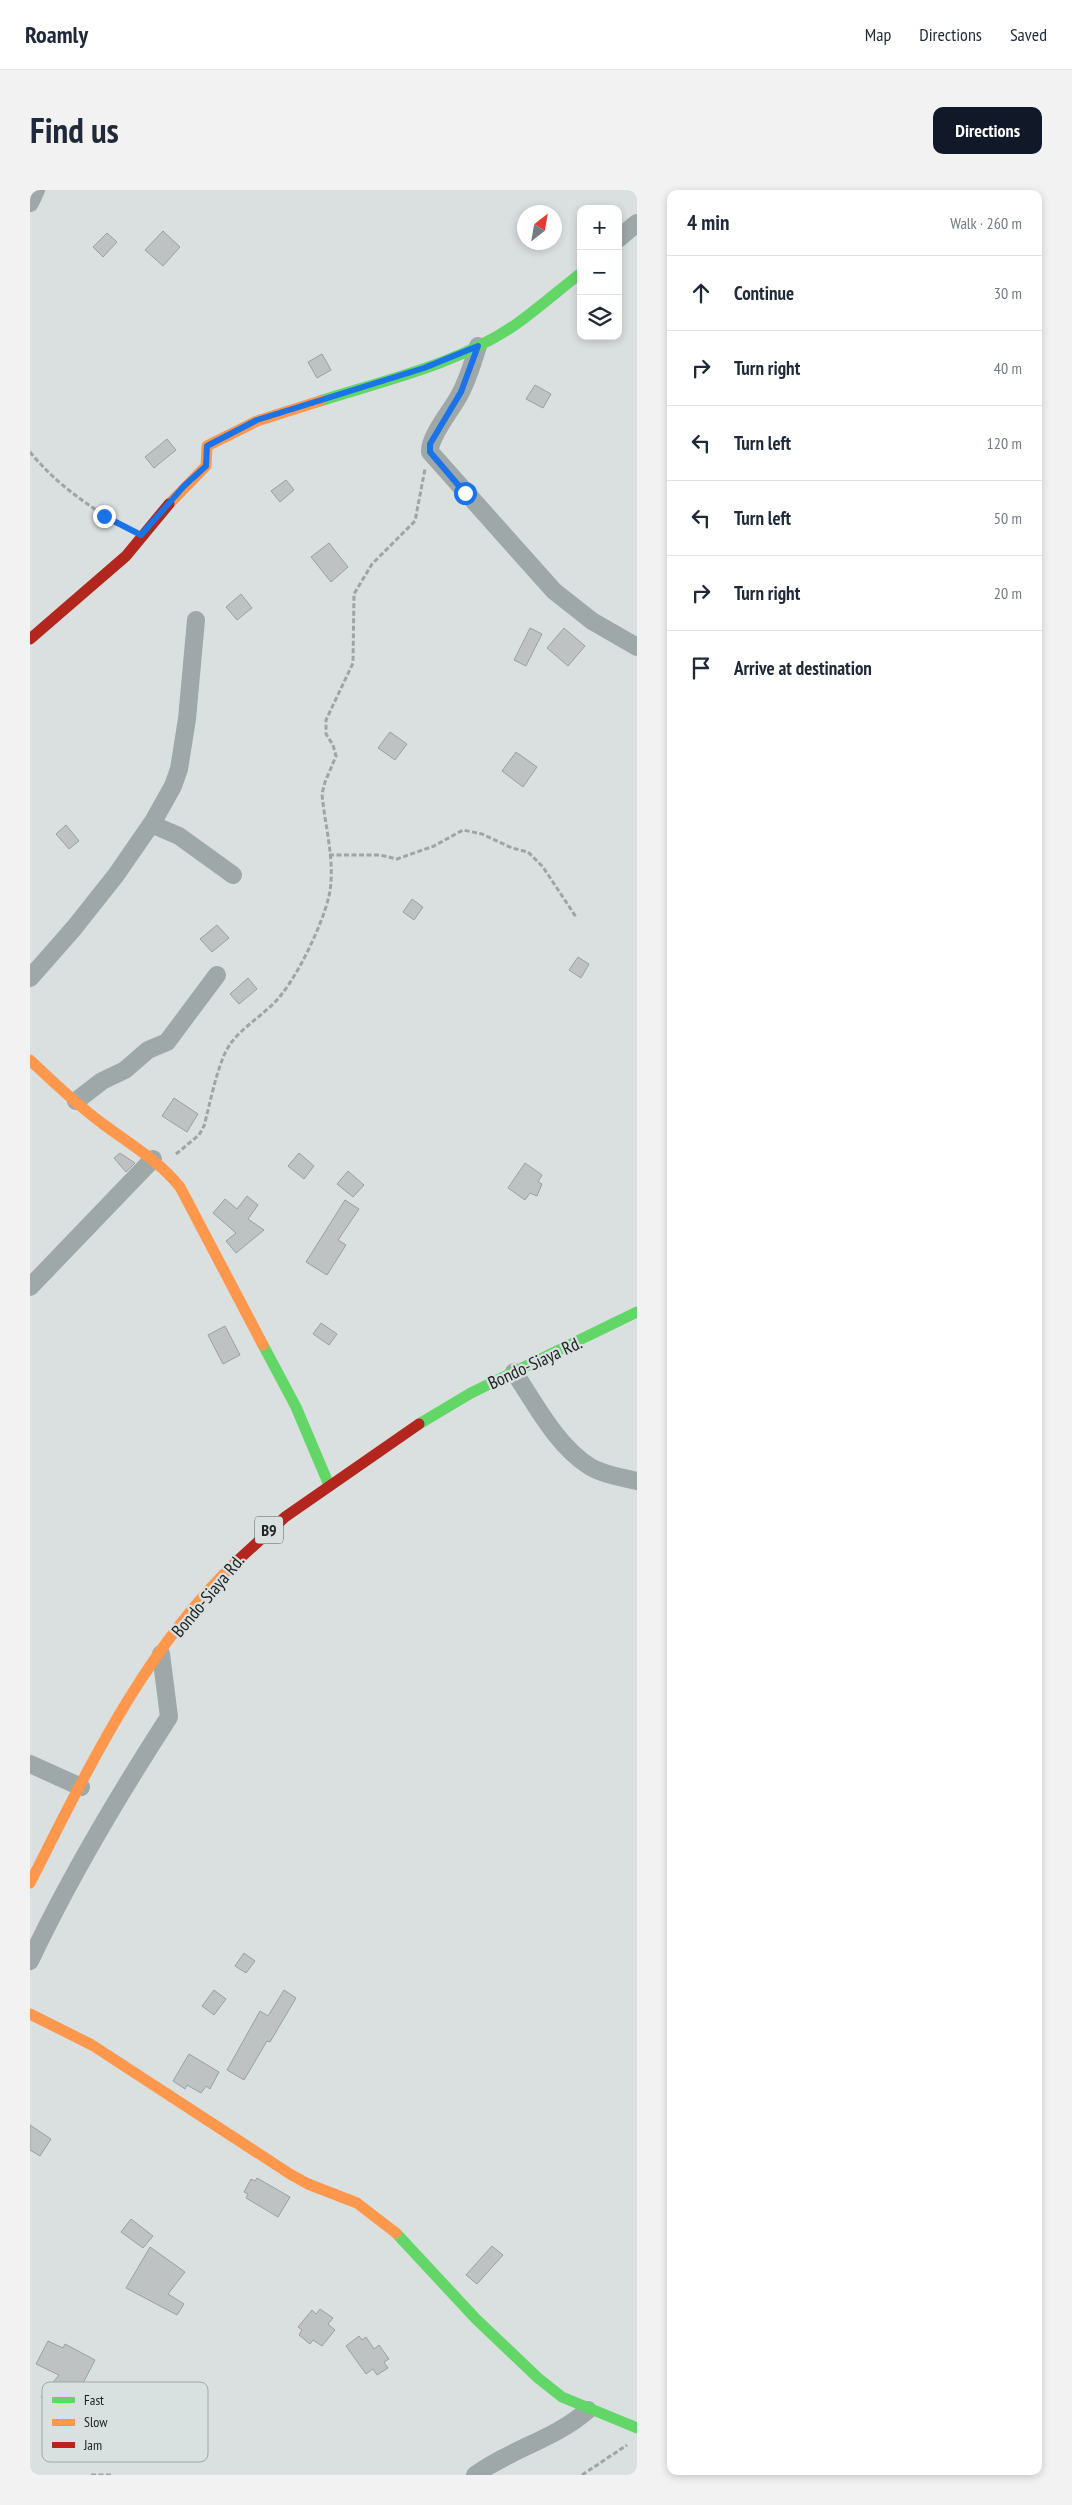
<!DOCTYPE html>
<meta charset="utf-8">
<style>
body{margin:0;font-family:"PT Sans Narrow",sans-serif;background:#f2f2f3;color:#1f2937}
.controls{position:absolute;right:15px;top:15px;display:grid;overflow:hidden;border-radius:10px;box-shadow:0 2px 8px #0003}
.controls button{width:45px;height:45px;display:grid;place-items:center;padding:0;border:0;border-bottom:1px solid #e0e1e3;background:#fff;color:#1f2937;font:25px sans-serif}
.compass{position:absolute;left:487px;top:15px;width:45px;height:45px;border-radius:50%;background:#fff;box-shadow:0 2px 8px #0003;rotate:31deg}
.stop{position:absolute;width:15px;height:15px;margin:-11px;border:4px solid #1a73e8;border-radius:50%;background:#fff}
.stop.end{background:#1a73e8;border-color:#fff;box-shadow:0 1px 5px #0008}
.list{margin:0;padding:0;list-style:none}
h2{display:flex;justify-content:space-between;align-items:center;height:65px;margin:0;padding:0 20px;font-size:21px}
h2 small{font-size:16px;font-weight:400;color:#747a83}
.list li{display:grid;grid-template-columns:32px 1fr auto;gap:15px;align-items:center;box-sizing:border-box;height:75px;padding:0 20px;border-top:1px solid #e0e1e3}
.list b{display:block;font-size:19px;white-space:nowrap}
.list em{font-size:16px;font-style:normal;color:#747a83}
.icon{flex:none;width:28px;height:28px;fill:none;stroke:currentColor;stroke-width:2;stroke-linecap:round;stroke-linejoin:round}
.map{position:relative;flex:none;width:607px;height:2285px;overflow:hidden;border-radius:10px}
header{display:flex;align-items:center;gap:30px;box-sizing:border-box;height:70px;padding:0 25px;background:#fff;border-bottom:1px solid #e0e1e3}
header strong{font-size:24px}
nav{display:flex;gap:28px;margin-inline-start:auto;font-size:18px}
.intro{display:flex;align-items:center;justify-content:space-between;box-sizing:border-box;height:120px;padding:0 30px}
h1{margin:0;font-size:35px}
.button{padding:12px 22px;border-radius:10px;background:#111827;color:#fff;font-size:18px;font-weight:700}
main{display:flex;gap:30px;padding:0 30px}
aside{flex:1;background:#fff;border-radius:10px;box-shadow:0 2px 8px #0003}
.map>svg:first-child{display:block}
.building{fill:#bec2c2;stroke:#9c9f9f}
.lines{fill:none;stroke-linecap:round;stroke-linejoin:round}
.path{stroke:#9ea5a5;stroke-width:3;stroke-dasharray:5 2.5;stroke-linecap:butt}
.street{stroke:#9ea8a8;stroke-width:18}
.fast{stroke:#63d668;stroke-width:11}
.slow{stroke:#ff974d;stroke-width:11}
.jam{stroke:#b3261e;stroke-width:11}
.route{stroke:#1a73e8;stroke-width:6}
.labels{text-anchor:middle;stroke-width:4.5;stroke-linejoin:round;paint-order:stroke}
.shield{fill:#d9e0e0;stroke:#585c5c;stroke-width:1}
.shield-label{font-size:16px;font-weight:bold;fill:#202323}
.street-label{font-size:18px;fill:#202323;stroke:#d9e0e0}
.key{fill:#d9e0e0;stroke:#a2a7a7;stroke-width:1}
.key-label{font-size:14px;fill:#202323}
</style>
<header>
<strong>Roamly</strong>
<nav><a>Map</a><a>Directions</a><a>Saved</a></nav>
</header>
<div class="intro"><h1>Find us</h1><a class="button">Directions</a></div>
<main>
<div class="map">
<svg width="607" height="2285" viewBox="0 0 607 2285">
<rect width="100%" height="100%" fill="#dadfdf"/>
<path class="building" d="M133,41L150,57L133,76L115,60Z
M77,43L87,52L73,67L63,57Z
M292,164L301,180L287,188L278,172Z
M505,195L521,204L513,218L496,209Z
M137,249L146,260L124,278L115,267Z
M256,290L264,300L250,312L241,301Z
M299,353L318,377L301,392L281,367Z
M211,404L222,418L207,430L196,417Z
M500,438L512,444L496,476L484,470Z
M534,438L555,456L538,476L517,458Z
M360,542L377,554L365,570L348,558Z
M486,562L507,577L493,597L472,581Z
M36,635L49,651L39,659L26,644Z
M382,709L393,717L384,730L373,722Z
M187,735L199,748L182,762L170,749Z
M548,767L559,774L551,788L539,780Z
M218,788L227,799L209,814L200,804Z
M144,908L168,924L157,942L132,926Z
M90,963L105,973L96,982L84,968Z
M269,963L284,976L274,989L258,976Z
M495,973L512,985L508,992L512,994L507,1006L500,1003L495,1010L478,998Z
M318,981L334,995L323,1007L307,994Z
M217,1006L228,1015L218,1029L234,1040L206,1063L196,1051L206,1043L183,1023L195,1009L207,1019Z
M315,1010L329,1019L308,1050L316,1055L297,1085L276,1072Z
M291,1133L307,1144L299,1155L283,1144Z
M195,1136L210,1165L193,1174L178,1145Z
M214,1763L225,1771L216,1783L205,1776Z
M184,1800L196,1809L184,1825L172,1816Z
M254,1800L266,1808L240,1852L237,1851L214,1890L197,1880L230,1821L238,1826Z
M159,1864L189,1882L180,1899L176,1896L171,1903L157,1895L155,1899L143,1891Z
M0,1935L21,1949L10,1966L0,1960Z
M227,1988L260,2007L248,2027L216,2008L218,2004L214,2002L221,1989L225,1991Z
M101,2029L123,2046L113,2058L91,2042Z
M462,2056L473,2065L447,2094L436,2085Z
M120,2057L155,2082L138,2104L154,2114L147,2125L96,2098Z
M290,2119L303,2128L298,2134L305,2140L292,2156L283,2150L280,2154L269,2145L272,2140L268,2137L282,2120L286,2124Z
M329,2146L332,2150L336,2147L344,2159L349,2155L359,2169L354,2172L358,2178L347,2185L343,2179L336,2184L316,2156Z
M18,2151L33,2158L35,2154L65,2170L49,2201L45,2200L27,2221L11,2207L29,2185L6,2174Z"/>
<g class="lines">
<path class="path" d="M0,262C25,293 60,318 95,337
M299,665H350L367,669L404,656L433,640L452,644L482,658L498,662L513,677L546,727
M146,964L169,945L174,936C180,914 188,870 201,853C212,838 230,827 243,814C265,793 292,736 299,706C306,674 295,637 292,604L295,592L306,566L303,555L296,544V530L323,473L324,404L342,374L385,331L395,279
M61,2285H81
M552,2285L597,2255"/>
<path class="street" d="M0,13L6,0
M588,49L607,33
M448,156C443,172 438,189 430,204C422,220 399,246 400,262L524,401L562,431L607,457
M121,634L149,646L203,685
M0,788L44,738L86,685L124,630L143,596L149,579L157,529L166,430
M46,911L72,891L95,880L118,860L137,852L187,785
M0,1097L123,969
M484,1182C505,1213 526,1255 559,1276C573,1285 591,1287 607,1291
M0,1574L51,1597
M0,1771C40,1686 88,1606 139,1527L131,1464
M445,2285C482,2258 524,2250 558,2220"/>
<path class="fast" d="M290,211C356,190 428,174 485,135C508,119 529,100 551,83
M233,1155L266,1217L299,1295
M389,1234L441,1203L607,1122
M366,2043L446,2129L508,2188L532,2207L607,2238"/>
<path class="slow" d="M139,314L176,276L177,256L227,231L290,211
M0,870C23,892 47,915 73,934C100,954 128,970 150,997L233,1155
M0,1693C57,1581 114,1460 206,1372
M0,1824L62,1855L260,1984L278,1994L327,2013L366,2043"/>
<path class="jam" d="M0,449L96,366L139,314
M206,1372L255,1327L389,1234"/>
</g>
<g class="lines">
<path class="route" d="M74,326L111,345L154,296L176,276L177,256L227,230L394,178L448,156L431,202L400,254V262L435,303"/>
</g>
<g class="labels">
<rect class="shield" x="225" y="1326.5" width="28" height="27" rx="4"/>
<g class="shield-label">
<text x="239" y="1346">B9</text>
</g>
<g class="street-label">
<text transform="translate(505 1173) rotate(-25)" y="6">Bondo-Siaya Rd.</text>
<text transform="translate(178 1406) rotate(-50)" y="6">Bondo-Siaya Rd.</text>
</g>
</g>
<rect x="12" y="2192" width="166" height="80" rx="8" class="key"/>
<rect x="22" y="2207" width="23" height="6" fill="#63d668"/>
<rect x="22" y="2229" width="23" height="7" fill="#ff974d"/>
<rect x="22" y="2252" width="23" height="6" fill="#b3261e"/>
<g class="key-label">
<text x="54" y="2215">Fast</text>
<text x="54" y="2237">Slow</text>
<text x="54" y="2260">Jam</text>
</g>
</svg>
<div class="controls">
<button>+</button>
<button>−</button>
<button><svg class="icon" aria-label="layers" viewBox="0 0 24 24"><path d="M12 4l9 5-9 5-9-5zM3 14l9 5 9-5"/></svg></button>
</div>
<svg class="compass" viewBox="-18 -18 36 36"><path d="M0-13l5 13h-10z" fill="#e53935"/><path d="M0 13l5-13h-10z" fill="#747a83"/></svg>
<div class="stop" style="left:435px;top:303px"></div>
<div class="stop end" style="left:74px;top:326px"></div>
</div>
<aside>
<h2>4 min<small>Walk · 260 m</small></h2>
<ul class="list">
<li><svg class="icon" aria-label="ahead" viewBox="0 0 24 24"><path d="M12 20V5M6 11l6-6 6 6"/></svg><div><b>Continue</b></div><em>30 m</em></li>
<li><svg class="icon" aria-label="right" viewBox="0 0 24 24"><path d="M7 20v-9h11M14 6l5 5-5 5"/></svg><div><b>Turn right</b></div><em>40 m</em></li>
<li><svg class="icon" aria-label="left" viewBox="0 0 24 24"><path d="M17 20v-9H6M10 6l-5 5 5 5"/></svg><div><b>Turn left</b></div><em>120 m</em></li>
<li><svg class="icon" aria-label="left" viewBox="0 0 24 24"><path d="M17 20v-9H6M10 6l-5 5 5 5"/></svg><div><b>Turn left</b></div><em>50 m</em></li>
<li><svg class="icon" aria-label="right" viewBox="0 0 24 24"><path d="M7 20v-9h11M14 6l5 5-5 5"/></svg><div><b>Turn right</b></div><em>20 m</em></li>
<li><svg class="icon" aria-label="arrive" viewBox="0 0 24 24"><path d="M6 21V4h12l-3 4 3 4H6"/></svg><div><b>Arrive at destination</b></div></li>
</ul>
</aside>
</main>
